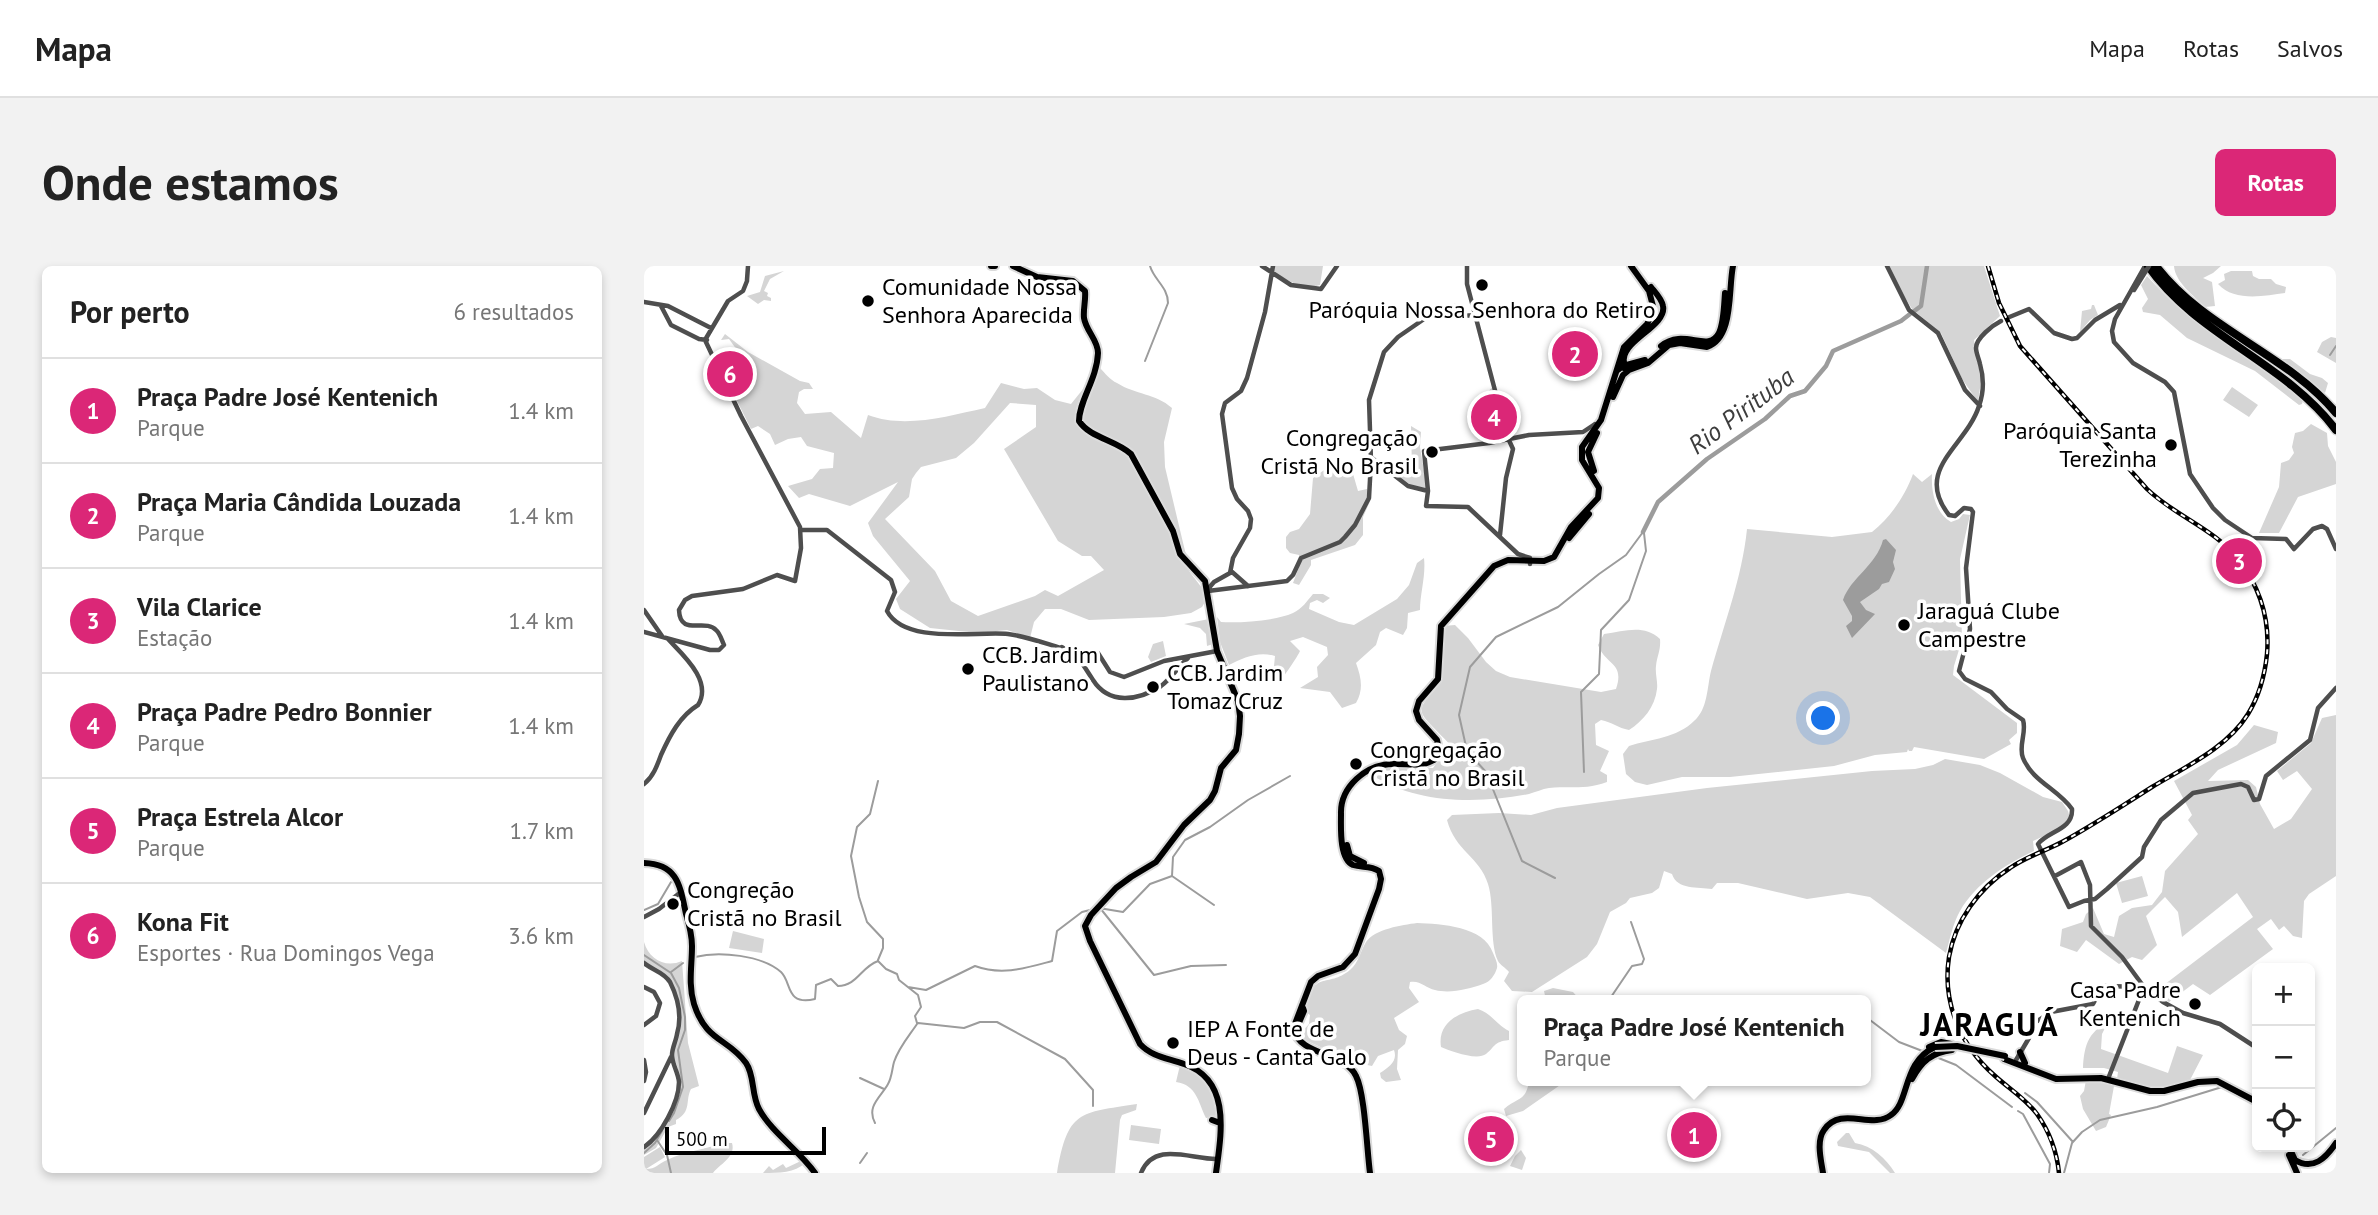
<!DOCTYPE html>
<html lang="pt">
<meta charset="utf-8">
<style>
body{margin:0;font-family:"PT Sans",sans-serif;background:#f2f2f2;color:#222}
.controls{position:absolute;right:21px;bottom:21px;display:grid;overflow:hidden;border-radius:10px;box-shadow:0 4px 10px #0003}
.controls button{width:63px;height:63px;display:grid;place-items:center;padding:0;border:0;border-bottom:2px solid #e0e0e0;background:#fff;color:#222;font:35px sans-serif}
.scale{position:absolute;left:21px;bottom:18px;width:161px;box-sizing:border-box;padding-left:7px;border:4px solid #000;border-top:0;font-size:19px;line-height:24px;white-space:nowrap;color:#000;-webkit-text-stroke:5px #fff;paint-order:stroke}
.you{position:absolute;left:1180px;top:453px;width:24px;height:24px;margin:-18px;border:5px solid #fff;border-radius:50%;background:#1a73e8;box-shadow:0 0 0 10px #1a73e833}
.badge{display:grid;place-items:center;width:46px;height:46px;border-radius:50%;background:#db2777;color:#fff;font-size:23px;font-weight:700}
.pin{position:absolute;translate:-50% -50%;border:4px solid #fff;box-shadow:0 2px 7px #0006}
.popup{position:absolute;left:873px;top:729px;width:354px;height:91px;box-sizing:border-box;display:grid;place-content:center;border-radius:10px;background:#fff;filter:drop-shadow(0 2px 5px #0005);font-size:23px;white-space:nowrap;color:#767676}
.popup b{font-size:26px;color:#222}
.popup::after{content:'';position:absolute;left:50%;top:100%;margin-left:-14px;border:14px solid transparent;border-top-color:#fff}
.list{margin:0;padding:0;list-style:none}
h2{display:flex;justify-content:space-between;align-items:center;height:91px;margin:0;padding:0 28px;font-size:30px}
h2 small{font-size:23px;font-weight:400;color:#767676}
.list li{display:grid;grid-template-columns:46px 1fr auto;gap:21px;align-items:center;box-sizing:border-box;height:105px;padding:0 28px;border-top:2px solid #e0e0e0}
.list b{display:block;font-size:26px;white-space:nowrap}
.list p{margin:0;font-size:23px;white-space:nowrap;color:#767676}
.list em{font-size:23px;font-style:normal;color:#767676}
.icon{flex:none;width:38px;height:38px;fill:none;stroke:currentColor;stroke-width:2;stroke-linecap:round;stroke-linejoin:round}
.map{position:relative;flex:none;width:1692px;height:907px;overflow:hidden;border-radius:10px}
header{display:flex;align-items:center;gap:42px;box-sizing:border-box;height:98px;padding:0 35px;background:#fff;border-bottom:2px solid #e0e0e0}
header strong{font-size:33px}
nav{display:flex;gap:38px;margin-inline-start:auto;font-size:24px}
.intro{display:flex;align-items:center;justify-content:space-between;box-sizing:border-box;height:168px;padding:0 42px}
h1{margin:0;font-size:49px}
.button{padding:18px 32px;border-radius:10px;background:#db2777;color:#fff;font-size:24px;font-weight:700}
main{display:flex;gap:42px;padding:0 42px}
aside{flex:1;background:#fff;border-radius:10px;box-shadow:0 4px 10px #0003}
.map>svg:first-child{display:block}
.green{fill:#d5d5d5;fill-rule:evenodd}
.water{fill:#9c9c9c}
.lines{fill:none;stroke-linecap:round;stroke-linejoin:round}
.stream{stroke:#9c9c9c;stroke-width:2}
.river{stroke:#9c9c9c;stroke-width:4.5}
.major-casing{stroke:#dbdbdb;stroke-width:10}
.highway-casing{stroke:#dbdbdb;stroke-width:11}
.minor{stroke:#4e4e4e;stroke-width:4.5}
.major{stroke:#000;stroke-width:6}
.highway{stroke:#000;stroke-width:8}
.rail-casing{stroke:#000;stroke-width:4.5}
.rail{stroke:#fff;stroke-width:2;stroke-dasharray:5;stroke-linecap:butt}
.major-bridge-casing{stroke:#dbdbdb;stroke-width:10;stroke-linecap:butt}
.minor-bridge{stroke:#4e4e4e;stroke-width:4.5}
.major-bridge{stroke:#000;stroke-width:6}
.poi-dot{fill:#000;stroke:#fff;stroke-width:2.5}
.labels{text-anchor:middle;stroke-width:7;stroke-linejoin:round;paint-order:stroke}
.poi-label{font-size:24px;fill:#000;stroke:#fff;text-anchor:start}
.water-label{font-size:26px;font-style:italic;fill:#3d3d3d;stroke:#fff}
.district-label{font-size:32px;font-weight:bold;letter-spacing:2px;fill:#000;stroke:#fff}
</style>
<header>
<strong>Mapa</strong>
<nav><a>Mapa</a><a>Rotas</a><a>Salvos</a></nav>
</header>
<div class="intro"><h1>Onde estamos</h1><a class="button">Rotas</a></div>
<main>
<aside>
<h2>Por perto<small>6 resultados</small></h2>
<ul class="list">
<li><span class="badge">1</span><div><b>Praça Padre José Kentenich</b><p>Parque</p></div><em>1.4 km</em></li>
<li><span class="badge">2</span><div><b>Praça Maria Cândida Louzada</b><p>Parque</p></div><em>1.4 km</em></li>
<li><span class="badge">3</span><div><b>Vila Clarice</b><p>Estação</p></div><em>1.4 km</em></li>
<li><span class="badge">4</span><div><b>Praça Padre Pedro Bonnier</b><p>Parque</p></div><em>1.4 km</em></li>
<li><span class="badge">5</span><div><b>Praça Estrela Alcor</b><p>Parque</p></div><em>1.7 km</em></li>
<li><span class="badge">6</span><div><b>Kona Fit</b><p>Esportes · Rua Domingos Vega</p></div><em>3.6 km</em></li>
</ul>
</aside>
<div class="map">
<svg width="1692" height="907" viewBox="0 0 1692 907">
<rect width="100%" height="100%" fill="#fff"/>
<path class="green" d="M631,0H679L676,19C658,25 645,15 630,6Z
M1245,0H1340L1356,50L1330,74L1337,115L1334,136L1318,113L1297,67L1268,43L1248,10Z
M1530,0H1577L1569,7L1559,12L1568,16L1571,40L1561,41C1550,30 1531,16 1530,0Z
M140,5L126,13L120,25L124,27L123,30L127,32V35L120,34L114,38L103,30L116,26L121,10Z
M1587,5H1608L1609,10L1615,13H1627L1632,18L1642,21L1641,27C1620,30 1590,36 1574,18L1581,14L1580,8Z
M1503,10C1549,62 1606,91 1659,134L1658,138L1655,139L1611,105L1543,72L1516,49L1499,46L1498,42L1504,33L1497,19Z
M1448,39H1450L1454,49L1446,54L1436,66L1438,45L1447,43Z
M81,68L104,86L156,115L165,117L169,123H160L155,126L153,137L161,148L187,146L217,172L224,149C261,163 304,150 341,142L357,117L380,123L393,122L411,134L427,138L456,102C461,107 466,114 473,117C492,129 511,127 528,142L520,176L521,201L541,285L545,295L550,298L545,305L558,322L562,334L558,341L547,347L520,351L445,354L417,343H401L390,356L386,372L363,364L334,367L286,362L256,343L252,333L266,315L229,270L224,257L254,216L206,240L165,228L155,232L144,220L168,213L176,203L189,202L190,187L163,180L157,171L144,173L131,179L126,168L114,160L107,163L89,127L99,124L108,105L85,73L77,74ZM366,137L392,139V161L360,183L414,275L438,290H447L460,304L414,330L401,324L391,330L334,350L307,335L291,305L241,253L265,231L268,213L272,207L277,201L312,192L330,177Z
M1687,71L1692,72V97L1673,86L1678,76Z
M940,75L934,99L908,101C914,93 933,82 940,75Z
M1638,93H1646L1666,108L1678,112L1684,117L1681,127Z
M849,121L860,169L856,173L847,174L841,128Z
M1588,121L1614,139L1605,151L1579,134Z
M1667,158L1683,167L1684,180L1692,196V218L1654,231L1635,267H1615L1635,221L1637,197L1645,194L1650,187L1648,181L1651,167L1659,165Z
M767,160L777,166L776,181L783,223L768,220L756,211L757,204L768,203Z
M707,201L714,225L723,223L727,233L719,251V269L711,279L667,294V299L655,319L649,317L655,301V289L646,287L642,282V271L646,266L655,263L666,248L669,212L683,202Z
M1269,208L1278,216L1288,208C1287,225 1291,247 1307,256L1315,253L1319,248L1326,249L1316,293L1318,374L1310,400L1309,409L1373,457V467L1365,474L1367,478L1340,493L1270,481L1268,485H1265L1264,483L1263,486L1231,489L1190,500L1086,511H1038L1003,519L991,516L982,508L979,488L985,480C1007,473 1033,472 1050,455C1064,443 1063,421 1067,405C1080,358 1098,312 1103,263L1188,271L1228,266C1246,252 1261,230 1269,208Z
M780,292C782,310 776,327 776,344L764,347L763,362L759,369L742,362L736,366L732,379L712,397C717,411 720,423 712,437L698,442L686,426L656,422L674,411L673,401L684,389L683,381L659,371L646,375L656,385C654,390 641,409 637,414L630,400L631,390C614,385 599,392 585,399L576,376L573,351L577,356C597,357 631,355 649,347C658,343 663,335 669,328H679L686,332L679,337L673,334L666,337L665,343L695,356L710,359L753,333L765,319L773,297Z
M565,353L569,378L563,380L562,368L556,362L540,358Z
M811,359L824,372L842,396L852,405L866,411L957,426L972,423C981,396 962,400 954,379L960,368C981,365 1000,358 1016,373C1017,384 1013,390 1012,400C1011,408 1014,416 1013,423C1011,441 999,455 985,464C974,462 968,456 957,454L951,458L952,479L965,485L956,505L963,509V516C942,524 927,520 905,522C898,523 892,526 885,528C834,538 772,538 728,509C740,498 772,503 789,502L794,495C803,498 808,494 814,488C807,477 781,456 778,447C775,436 793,425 796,415C802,397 795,378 799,360Z
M519,375L522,390L507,396L504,391L509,378Z
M1692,449V610L1665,628L1660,635L1658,672L1649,670L1640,660L1635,664L1627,653L1613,663L1629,683L1566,729L1549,718L1525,736L1512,725L1609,651L1593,627L1538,671L1534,646L1521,631L1502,650L1513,679L1498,694L1488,691L1475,698L1442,674L1433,686L1416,680L1418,663L1439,656L1442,648L1449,642L1460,668L1470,671L1475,650L1488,642L1508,639L1518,626L1521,605L1554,568L1544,554L1548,549L1530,515L1593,479L1610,459L1634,466L1632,477L1574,504L1564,515L1604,514L1612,521L1616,538L1630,563L1647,553L1668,523L1653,505L1639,514L1633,505L1667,477L1678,452Z
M1301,493L1336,499L1356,507L1399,531L1418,536L1424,545L1426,552L1413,564L1389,575L1390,585C1362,598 1332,617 1316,645C1309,657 1306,673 1302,687L1226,631L1204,627L1163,633L1094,617H1073L1068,623C1054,621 1033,624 1028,608L1020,605L1015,622L1008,627L986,632L982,637L966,646L953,678L943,691L888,726L868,725L860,715L865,706C862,702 856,699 854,695C845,676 851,640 844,618C836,591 811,585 803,554L808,549L855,547L887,549L913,542L1063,522L1228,505L1271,503L1289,499Z
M1498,610L1504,630L1478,637L1472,617Z
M773,657C797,658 840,660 849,687C851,692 854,697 853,702C851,709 846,716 839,718C825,723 806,728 791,724C782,722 776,714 766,716L765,722L775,736L750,752L755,764L763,770L761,778L754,784L753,803L757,814L742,816L737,812L736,807C745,801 754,795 750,784L734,790L728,800L709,796L659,773L657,767L665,758L666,749L661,745C669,702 683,723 706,704C715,696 716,686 722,676C731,663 758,659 773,657Z
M89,665L120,673L118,687L85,682Z
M0,676C5,694 22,702 38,695L44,777L55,820L47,823C41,834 48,846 32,854V858L24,861L12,882L0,889V882L12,871L32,833L34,803L29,789L36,747L25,716L0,695Z
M909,722L929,726L936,734H902L900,725Z
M834,743C847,747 853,759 865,765V774C849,776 852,780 842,788C833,795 806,785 797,781C793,757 815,746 834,743Z
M1470,755L1484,758L1482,762L1467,757L1463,758L1458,768L1457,783L1524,807L1533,780L1559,789L1546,814C1516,824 1503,824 1473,813L1474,806L1460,802H1439C1440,779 1445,762 1470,755Z
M536,799C541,801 547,803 552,807C563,814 577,839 571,851L562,852C554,836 553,819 532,816Z
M1442,814L1466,817L1470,820L1465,848L1467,849L1462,861L1452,865L1439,843L1436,830L1440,825Z
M885,815H922L879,845L862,850L860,843C873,831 882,836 885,815Z
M493,838L492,844L478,849L476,854L471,907H413C424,844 435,847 493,838Z
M1053,853H1055L1058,886L1048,881L1038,880Z
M487,859L517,863L515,878L485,874Z
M844,862L854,873L845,884L836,881Z
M1202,867H1205L1211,877C1228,880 1242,892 1251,907H1246L1225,886L1194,880L1193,876Z
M79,877H88C92,891 77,897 69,907H0V891L16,881L21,891L2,903C12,903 14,898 23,894C41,885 60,884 79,877Z
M877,884L882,892L878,904L866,900L871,890Z
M159,894L161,897C151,907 135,907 119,907L125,900L129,904L139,898L142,902Z"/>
<path class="water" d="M1242,273L1252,284L1249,296L1251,303L1245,316L1238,318L1235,323L1216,336L1222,344L1231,348L1208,372L1202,360L1208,355V350L1199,334C1207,311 1232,300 1239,274Z"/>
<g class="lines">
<path class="stream" d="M1686,89L1692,80
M501,95L524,37C524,21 510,14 506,0
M940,506L937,426L955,408L957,364L985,334L1002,285L1000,267
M234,515L226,548L213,561L207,590L215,631L223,656L239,673V682L234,694
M528,610L570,639
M911,612L878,595L842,506L823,485L815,449L826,401L852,371L914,341L955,308L982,289L999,266
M455,642L479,646L506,618L528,610L529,591L541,574L566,561L604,534L646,510
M456,642L510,709L547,700L582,699
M0,644L14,638L27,616
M0,689L27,707L35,722L41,751V764L34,784L39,821L30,847L25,855
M51,691C75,685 118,689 137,706C148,716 141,740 171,733L172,719L187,713L194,720C213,720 217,701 234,695L242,703L253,708L255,714L274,729L277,741L271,750L273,757
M27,706L39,697
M264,721L282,724L331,700C358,710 382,702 408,695L413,665L438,646L450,643
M965,734L988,700L998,698L1000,693L987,656
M1222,751L1255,776L1281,786
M274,757L320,762L336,756H353L421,793L449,824V840
M1292,791L1312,799L1368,841
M216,812L240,823
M1381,827L1393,836L1429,876
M1374,845L1379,848L1406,898L1405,907
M231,857C222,840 237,831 244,818C248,811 248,803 250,796C255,781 265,770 273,758
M13,874L23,889L27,907
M0,887L11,877L18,865
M1659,889L1692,862
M216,897L223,887
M1420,907L1428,877L1438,866L1456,854L1513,841L1578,821"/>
<path class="river" d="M1269,46L1277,40L1283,0
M999,266L1014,236L1063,193L1121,153L1146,130L1161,125L1182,100L1189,85L1257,55L1266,48"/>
<defs>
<path id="major" d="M347,0H351
M369,0L393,11L429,15L441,25C442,34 439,43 440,52C442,65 454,74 454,87C453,113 435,135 435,155C446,172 472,174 487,188L529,265L536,288L561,315L573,385L594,435L596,450L595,468L592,484L577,502L571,525L566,534L540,559L512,596L487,611L472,622L447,649L441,660L446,675L496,778C508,791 524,792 540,798C588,814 577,869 572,907
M1017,80C1040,61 1064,88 1075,67C1080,56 1080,39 1081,27
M981,103C981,99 979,95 980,92C982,73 1023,59 1019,40C1018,33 1011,26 1007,21
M974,104L979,100L1001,94
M969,131L979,109L985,104L1004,97L1025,79L1036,77L1063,81C1090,72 1084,24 1089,0
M950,205L944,186L953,167
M925,272L945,248
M703,579L706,590L720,597
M0,597C34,598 36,620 42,648C45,658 48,669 48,680C48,700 44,718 50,738C62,776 84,772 102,797C111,810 107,828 115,843C128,867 155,884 171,907
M654,759L660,745L659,742
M1376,786L1381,797
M1360,793L1412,813L1457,812L1506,825H1520L1554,816L1573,815L1613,836
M1268,813C1278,795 1287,787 1308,784L1309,781L1307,778L1297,776L1285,781
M568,854L576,857
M1645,881L1651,894C1669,905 1682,892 1692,877
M1645,889L1653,907
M726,907C723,886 721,827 712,810C701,786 656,790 649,763L667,716L674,710L699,701L711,688L735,623L737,613L735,605C726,599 718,602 709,599C695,593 697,561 697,548C696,521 722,498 749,498C764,497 779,502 791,493L795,484L793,474L775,454L772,445L775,435L794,413L797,360L850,300L864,294L900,295L910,291L927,261L954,232L955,222L938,194V181L957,154L980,81L1003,58L1010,44L1005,25L987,0
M1179,907C1177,894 1172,875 1180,864C1197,839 1228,864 1247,849C1266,836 1258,796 1291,781"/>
<path id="highway" d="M1504,0C1553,70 1641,96 1692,164
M1512,0C1560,63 1643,88 1692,147"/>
</defs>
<use href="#major" class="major-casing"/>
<use href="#highway" class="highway-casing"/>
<path class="minor" d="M618,0L647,19L677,23L693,0
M823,0V18L863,170L869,183L862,212L856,269
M1243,0L1265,44L1294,67L1321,124L1336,140
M1501,0L1471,53L1468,65L1470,76L1489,97L1521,116L1530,126L1546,208L1569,242L1581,254L1608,272L1642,273L1650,283L1669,263L1678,260L1683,263L1692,283
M103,14L104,0
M0,36L24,40L67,62
M17,40L27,59L55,73L63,74
M1363,52L1385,43L1410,67L1428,73L1433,72L1451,54L1476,39
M1357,55C1349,59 1332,72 1332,82C1332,87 1335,93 1336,98C1340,112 1340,126 1335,140C1322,181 1269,203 1305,249L1311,250L1320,242L1327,243L1329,246L1322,302L1326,363L1315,405L1321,413L1347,426L1363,443L1379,454C1383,466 1374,480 1379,492C1389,516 1414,523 1428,543C1429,564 1404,565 1394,578L1425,641L1440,635L1451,633L1463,623L1498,591L1500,581L1517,554L1549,527L1597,518L1604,521L1610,534L1615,533L1622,510L1666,474L1674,442L1692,422
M728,192L764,220L784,225
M157,264H183L247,314L251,326L243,345C261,379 332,365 364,368C381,370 400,377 417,382
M886,298V292L874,288L824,241L782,240L784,225L780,185L845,177L885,169L939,166L951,158
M587,305L604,320
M564,323L570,316L586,307L589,292L606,262L607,253L604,245L593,233L588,222L578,148L581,137L597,125L603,112L621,46L629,0
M564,325L643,315L649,309L657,292L696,276L701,271L711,259L725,232L727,195L725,134L740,86L754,71L796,42L812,40L818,50L832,49
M0,344L18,370
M0,366L66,384H75L80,379C78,375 76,367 72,364C61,352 36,371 35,344L41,334L48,330L99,323L133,309L151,315L157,282L156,261L97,150L61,74L84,35L99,25L103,15
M418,381L421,383L419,386L416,384Z
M421,383L454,387L466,406L480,411L520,395L573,385
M424,386C435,389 442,404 449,414C465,439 494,435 517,420C527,413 535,400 544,392
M0,518C9,511 13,500 17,489C26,469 36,450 54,439C69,415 39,389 24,373
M1411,610L1437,596L1446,619L1447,660L1478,691L1500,721L1519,736L1539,747L1576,758L1613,782
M0,651L15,643L37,626
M0,697C8,704 20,706 26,716C34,732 38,751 33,768C32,775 28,782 28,789C28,798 34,806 35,816C35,836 17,870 0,881
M0,721L10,726L16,737L12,750L0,759
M0,794L2,806L0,815
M1372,794L1385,772L1386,760L1407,746L1449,738L1456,725L1461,720L1500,721
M1464,813L1500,721
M0,847L27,791
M497,907C510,875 546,893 572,893"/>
<use href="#major" class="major"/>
<use href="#highway" class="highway"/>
<defs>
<path id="rail" d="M1344,0L1355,37L1376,80L1503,223C1531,250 1571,263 1595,294C1616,322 1626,353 1623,388C1621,408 1615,430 1604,448C1583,482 1541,501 1508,521C1478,540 1449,559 1418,576C1401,585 1382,591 1366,602C1335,622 1311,655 1305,691C1298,736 1316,779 1350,809C1364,822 1381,832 1393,848C1405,865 1413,887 1415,907"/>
</defs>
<use href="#rail" class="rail-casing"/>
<use href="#rail" class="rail"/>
<defs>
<path id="major-bridge" d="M1291,781L1313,780L1361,790"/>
</defs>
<use href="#major-bridge" class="major-bridge-casing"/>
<path class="minor-bridge" d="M1490,24L1505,0"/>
<use href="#major-bridge" class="major-bridge"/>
</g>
<g class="poi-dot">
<circle cx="838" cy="19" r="7"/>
<circle cx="224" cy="35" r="7"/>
<circle cx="1527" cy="179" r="7"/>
<circle cx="788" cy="186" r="7"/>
<circle cx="1260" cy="359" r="7"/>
<circle cx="324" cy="403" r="7"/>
<circle cx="509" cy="421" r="7"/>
<circle cx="712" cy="498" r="7"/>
<circle cx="29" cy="638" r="7"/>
<circle cx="1551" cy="738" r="7"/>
<circle cx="529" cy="777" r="7"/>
</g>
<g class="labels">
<g class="poi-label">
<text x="238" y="29">Comunidade Nossa<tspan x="238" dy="28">Senhora Aparecida</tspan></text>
<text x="838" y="52" text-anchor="middle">Paróquia Nossa Senhora do Retiro</text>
<text x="1513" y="173" text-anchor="end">Paróquia Santa<tspan x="1513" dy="28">Terezinha</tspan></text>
<text x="774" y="180" text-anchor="end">Congregação<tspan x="774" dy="28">Cristã No Brasil</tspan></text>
<text x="1274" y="353">Jaraguá Clube<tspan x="1274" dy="28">Campestre</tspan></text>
<text x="338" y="397">CCB. Jardim<tspan x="338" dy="28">Paulistano</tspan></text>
<text x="523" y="415">CCB. Jardim<tspan x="523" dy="28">Tomaz Cruz</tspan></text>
<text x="726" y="492">Congregação<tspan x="726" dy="28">Cristã no Brasil</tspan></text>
<text x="43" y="632">Congreção<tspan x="43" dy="28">Cristã no Brasil</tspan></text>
<text x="1537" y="732" text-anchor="end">Casa Padre<tspan x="1537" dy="28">Kentenich</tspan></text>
<text x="543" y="771">IEP A Fonte de<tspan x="543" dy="28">Deus - Canta Galo</tspan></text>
</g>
<g class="water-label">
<text transform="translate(1097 145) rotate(-37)" y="9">Rio Pirituba</text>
</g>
<g class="district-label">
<text x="1346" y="770">JARAGUÁ</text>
</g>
</g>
</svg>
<div class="controls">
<button>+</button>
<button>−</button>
<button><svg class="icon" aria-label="locate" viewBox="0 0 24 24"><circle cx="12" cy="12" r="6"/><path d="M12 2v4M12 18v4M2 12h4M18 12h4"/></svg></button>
</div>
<div class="scale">500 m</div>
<div class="you"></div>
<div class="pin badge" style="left:1050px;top:869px">1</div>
<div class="popup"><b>Praça Padre José Kentenich</b>Parque</div>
<div class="pin badge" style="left:931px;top:88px">2</div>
<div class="pin badge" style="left:1595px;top:295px">3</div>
<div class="pin badge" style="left:850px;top:151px">4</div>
<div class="pin badge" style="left:847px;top:873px">5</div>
<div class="pin badge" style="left:86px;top:108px">6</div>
</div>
</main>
